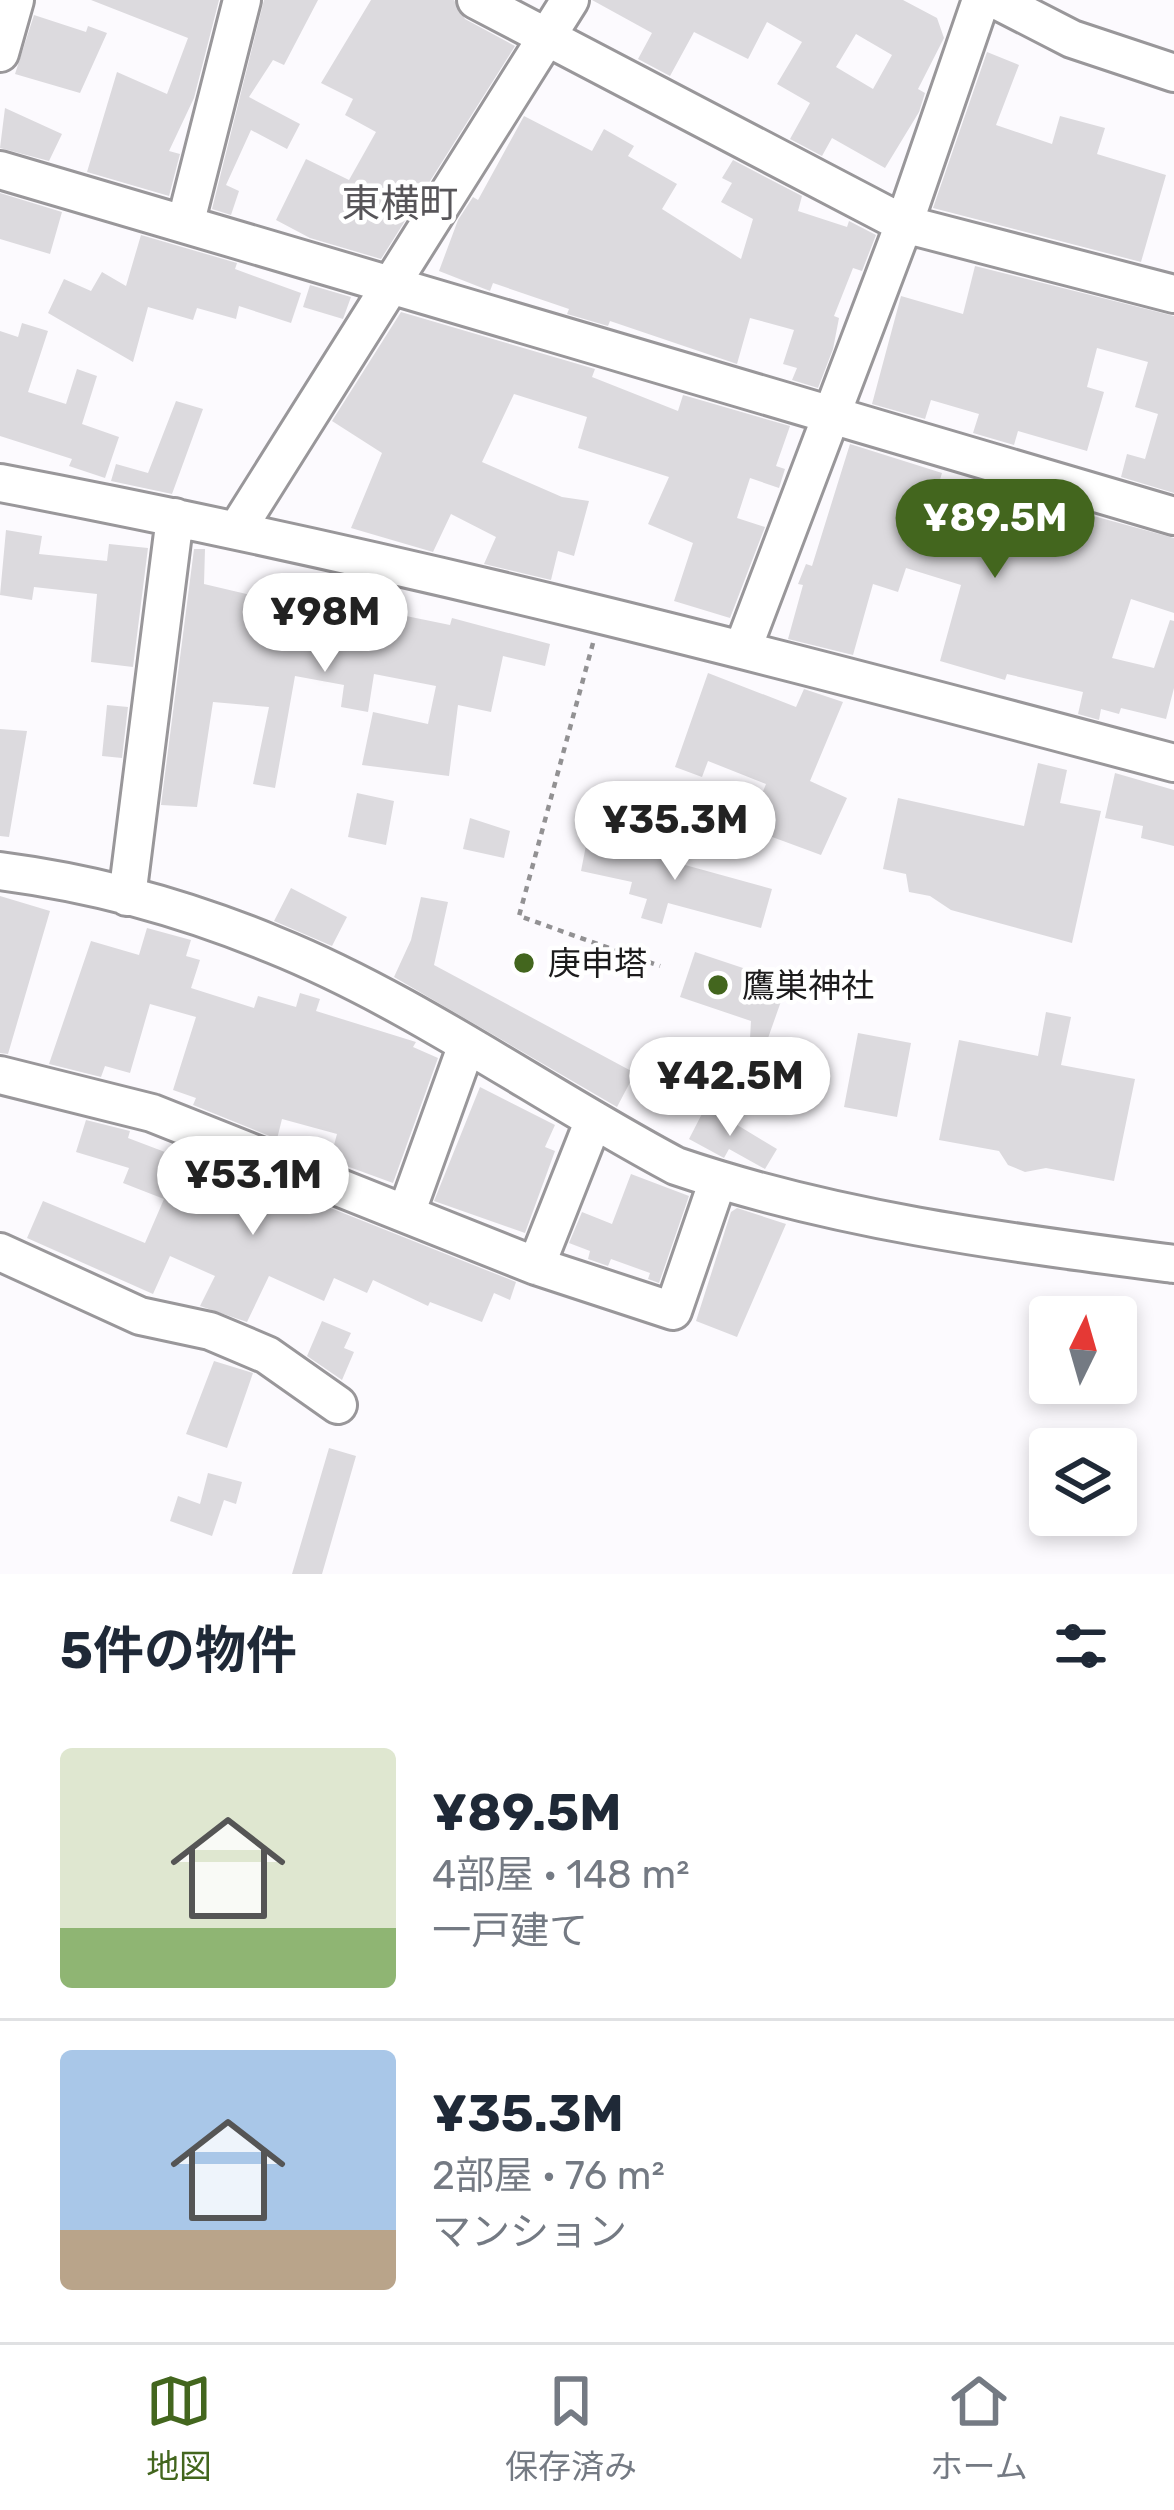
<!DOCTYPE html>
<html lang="ja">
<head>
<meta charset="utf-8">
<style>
	:root { --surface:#fff; --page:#f2f2f3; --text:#1f2937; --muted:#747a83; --line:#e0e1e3; --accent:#43661e }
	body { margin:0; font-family:Rubik,"Noto Sans JP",sans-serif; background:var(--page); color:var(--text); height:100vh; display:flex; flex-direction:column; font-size:45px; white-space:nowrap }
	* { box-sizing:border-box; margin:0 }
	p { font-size:39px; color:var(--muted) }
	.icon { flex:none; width:66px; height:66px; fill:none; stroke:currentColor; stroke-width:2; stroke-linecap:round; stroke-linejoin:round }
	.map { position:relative; height:1574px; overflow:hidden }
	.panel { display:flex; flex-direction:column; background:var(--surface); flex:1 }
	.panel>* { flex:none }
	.needle { width:78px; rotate:5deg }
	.buttons { position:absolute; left:1029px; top:1296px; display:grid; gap:24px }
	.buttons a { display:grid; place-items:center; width:108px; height:108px; border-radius:12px; background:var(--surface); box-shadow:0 6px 18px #0003; font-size:60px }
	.price { position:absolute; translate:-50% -102px; padding:0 27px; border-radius:42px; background:#fff; color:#222; font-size:39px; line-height:78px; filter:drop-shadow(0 3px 6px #0008) }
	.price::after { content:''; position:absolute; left:50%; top:72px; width:36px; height:27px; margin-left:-18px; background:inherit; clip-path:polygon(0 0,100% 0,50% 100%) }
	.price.active { background:var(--accent); color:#fff }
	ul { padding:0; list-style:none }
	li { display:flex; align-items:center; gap:36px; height:300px; padding:0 60px }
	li+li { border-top:3px solid var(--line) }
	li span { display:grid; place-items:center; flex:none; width:336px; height:240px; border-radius:12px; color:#555 }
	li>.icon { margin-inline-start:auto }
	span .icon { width:144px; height:144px; fill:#fffc; stroke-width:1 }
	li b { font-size:51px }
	h2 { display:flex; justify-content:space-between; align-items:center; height:144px; padding:0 60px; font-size:51px }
	.tab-bar { display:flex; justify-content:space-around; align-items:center; height:168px; border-top:3px solid var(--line); background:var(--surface); font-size:33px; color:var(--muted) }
	.tab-bar a { display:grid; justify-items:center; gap:6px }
	.tab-bar .active { color:var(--accent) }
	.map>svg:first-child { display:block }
	.building { fill:#dcdade; fill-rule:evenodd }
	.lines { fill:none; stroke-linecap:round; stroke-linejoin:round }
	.minor-casing { stroke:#99979a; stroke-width:42 }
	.path { stroke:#929193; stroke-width:4.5; stroke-dasharray:6 6; stroke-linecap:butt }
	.minor { stroke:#fff; stroke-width:36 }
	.poi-dot { fill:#43661e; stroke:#fff; stroke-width:4.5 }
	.labels { text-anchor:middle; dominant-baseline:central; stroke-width:9; stroke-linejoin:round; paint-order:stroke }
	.poi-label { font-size:33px; fill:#1c1b1c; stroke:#fff; text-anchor:start }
	.quarter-label { font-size:39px; fill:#575559; stroke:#fff }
</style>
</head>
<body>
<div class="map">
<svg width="1174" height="1574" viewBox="0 0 1174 1574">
	<rect width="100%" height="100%" fill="#fcfafe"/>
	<path class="building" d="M91 0H219L194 98 169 151 180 154 169 196 87 172 117 72 167 94 188 38Z
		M264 0H318L284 65 273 60 249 97 300 124 287 149 251 130 226 185 239 191 231 215 212 209Z
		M371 0H454L465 19 515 46 381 259 310 238 276 220 306 159 349 180 376 132 345 115 353 99 321 83Z
		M592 0H903L937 18 944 38 918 89 925 93 919 112 885 168 832 138 822 156 790 139 810 103 777 84 802 42 767 22 748 59 694 32 670 76 638 59 652 33ZM856 34 892 55 873 89 836 67Z
		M34 15 86 32 88 26 107 33 80 93 15 74Z
		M987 52 1019 65 996 125 1052 144 1060 116 1105 128 1097 154 1166 175 1141 262 933 208Z
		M5 108 62 134 49 161 0 148Z
		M524 116 592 151 604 129 634 146 628 156 677 184 662 209 741 259 753 219 721 202 732 183 722 178 733 160 802 196 798 211 847 227 849 221 876 235 862 271 853 268 834 316 839 318 833 349 818 388 792 380 797 368 783 364 794 330 750 318 737 364 610 321 608 326 567 314 569 309 493 283 490 291 439 271 458 220 473 197 478 200Z
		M0 193 62 212 50 254 0 239Z
		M141 235 237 263 235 269 301 293 291 323 239 306 236 319 197 308 193 320 148 307 133 362 48 313 64 279 91 291 102 272 126 286Z
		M975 266 1174 316V493L1121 477 1127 454 1145 459 1158 414 1135 407 1148 362 1097 348 1087 387 1104 392 1087 451 1018 431 1014 445 973 433 979 414 931 400 925 419 872 404 901 296 963 314Z
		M310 285 351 297 343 319 303 307Z
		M401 312 595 369 592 377 678 411 683 395 790 426 776 466 785 469 779 488 750 478 737 518 765 527 730 618 674 601 693 543 648 524 669 477 578 448 587 417 514 394 482 462 562 497 589 501 574 556 558 551 551 580 484 564 496 537 451 514 433 552 351 528 382 453 332 421Z
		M22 323 48 331 28 392 66 404 77 369 97 376 82 424 119 437 105 478 69 466 72 459 0 436V331L18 337Z
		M176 401 203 409 172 494 111 481 116 464 148 473Z
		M850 444 942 473 938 486 987 500 991 488 1174 538V613L1131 599 1112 658 1154 668 1170 620 1174 621V688L1166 719 1121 708 1119 714 1101 709 1099 720 1078 714 1083 692 1007 674 1005 680 940 661 961 585 906 568 898 592 873 584 853 655 788 639 803 585 798 584 806 564 812 566Z
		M6 530 42 536 39 554 107 561 109 544 148 548 133 667 91 662 97 594 34 587 32 600 0 595Z
		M194 549H205L204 584 335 615 339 582 369 585 367 608 450 625 452 618 550 644 545 666 503 656 491 712 458 705 449 776 362 765 373 712 428 724 436 686 374 674 368 712 341 707 344 685 295 676 275 788 253 784 269 707 213 702 197 807 161 805Z
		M708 673 796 707 804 689 843 702 810 781 847 798 821 855 748 828 766 784 708 761 702 777 675 767Z
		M107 705 128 707 122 758 102 756Z
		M0 729 27 731 9 837 0 836Z
		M1038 763 1067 770 1060 803 1101 811 1072 943 951 910 930 896 909 892 906 874 883 869 898 798 1024 826Z
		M1115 773 1174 790V846L1141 838 1143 826 1105 818Z
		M357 793 394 801 386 845 348 837Z
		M470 818 510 831 504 858 463 849Z
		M589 830 623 837 621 846 627 849 772 889 761 928 668 903 662 924 641 918 647 899 629 894 632 882 581 871Z
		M291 888 347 917 332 946 274 921Z
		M0 896 50 911 8 1054 0 1053Z
		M421 897 448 902 434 965 635 1073 617 1107 394 977 411 940Z
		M147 928 191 940 186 956 200 960 191 988 254 1008 258 996 296 1007 300 993 320 999 316 1011 416 1042 413 1047 438 1058 393 1183 330 1160 337 1134 282 1119 277 1139 193 1105 196 1098 173 1090 196 1017 150 1004 130 1073 105 1066 101 1077 49 1064 91 941 139 955Z
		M695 952 749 970 746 976 785 990 767 1041 750 1039 751 1021 680 997Z
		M1046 1012 1071 1017 1061 1065 1135 1079 1114 1181 1046 1168 1025 1172 1008 1165 999 1151 939 1140 959 1040 1038 1056Z
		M858 1033 911 1043 897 1117 844 1107Z
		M480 1087 555 1125 545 1147 555 1151 525 1233 434 1201Z
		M706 1106 777 1149 765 1169 729 1149 724 1158 689 1139Z
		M86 1120 130 1131 128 1138 215 1171 218 1163 516 1282 510 1300 494 1293 482 1322 430 1302 428 1306 373 1280 367 1293 334 1278 324 1301 269 1276 247 1322 200 1306 215 1276 170 1256 153 1294 27 1238 43 1201 145 1243 164 1199 123 1183 129 1168 76 1152Z
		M631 1174 689 1196 659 1283 648 1279 650 1273 611 1259 608 1266 588 1259 590 1251 569 1243 582 1212 612 1224Z
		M737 1208 786 1224 737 1337 696 1321 731 1212Z
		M322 1321 351 1333 344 1348 354 1352 342 1380 307 1356Z
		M214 1361 253 1373 227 1448 186 1434Z
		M329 1448 356 1456 322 1574H292Z
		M208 1473 242 1482 236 1504 224 1500 212 1536 170 1521 178 1496 200 1504Z"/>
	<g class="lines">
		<defs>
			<path id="minor" d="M476 0 904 224 1174 294
				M996 0 1072 39 1174 73
				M0 53 15 0
				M0 170 1174 516
				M186 221 242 0
				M0 483C396 558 785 659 1174 763
				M238 528 570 0
				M743 648 904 224 981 0
				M0 871C92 883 188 909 274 945 415 1002 542 1095 676 1166 838 1221 1005 1242 1174 1264
				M127 897 175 517
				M0 1075 152 1113 536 1266 593 1122
				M407 1211 466 1047
				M0 1252 140 1316 210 1331 267 1355 338 1405
				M536 1266 673 1311 718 1180"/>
		</defs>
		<use href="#minor" class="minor-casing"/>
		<path class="path" d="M593 643 519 916 660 966"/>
		<use href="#minor" class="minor"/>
	</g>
	<g class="poi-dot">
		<circle cx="524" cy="963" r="12"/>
		<circle cx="718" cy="985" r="12"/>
	</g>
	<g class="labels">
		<g class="poi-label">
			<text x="548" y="963">庚申塔</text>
			<text x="742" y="985">鷹巣神社</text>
		</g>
		<g class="quarter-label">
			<text x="400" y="204">東横町</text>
		</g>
	</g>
</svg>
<div class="buttons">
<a><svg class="needle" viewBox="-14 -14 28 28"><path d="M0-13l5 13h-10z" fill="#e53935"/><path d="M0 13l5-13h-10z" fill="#747a83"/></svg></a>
<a><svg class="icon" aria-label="layers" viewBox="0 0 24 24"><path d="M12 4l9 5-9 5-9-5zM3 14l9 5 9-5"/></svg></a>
</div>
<b class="price active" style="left:995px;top:581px">¥89.5M</b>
<b class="price" style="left:325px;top:675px">¥98M</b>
<b class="price" style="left:675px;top:883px">¥35.3M</b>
<b class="price" style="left:730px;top:1139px">¥42.5M</b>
<b class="price" style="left:253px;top:1238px">¥53.1M</b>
</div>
<section class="panel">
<h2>5件の物件<svg class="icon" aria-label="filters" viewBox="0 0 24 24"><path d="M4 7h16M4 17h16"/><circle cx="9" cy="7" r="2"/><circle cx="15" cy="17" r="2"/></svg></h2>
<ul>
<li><span style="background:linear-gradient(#dfe7d0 75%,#8fb573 0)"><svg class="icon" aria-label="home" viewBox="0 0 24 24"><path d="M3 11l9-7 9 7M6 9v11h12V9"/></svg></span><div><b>¥89.5M</b><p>4部屋 · 148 m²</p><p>一戸建て</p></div></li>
<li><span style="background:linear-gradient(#a9c7e8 75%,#b9a48a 0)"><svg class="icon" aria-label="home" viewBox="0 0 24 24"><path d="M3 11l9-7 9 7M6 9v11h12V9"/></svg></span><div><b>¥35.3M</b><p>2部屋 · 76 m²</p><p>マンション</p></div></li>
</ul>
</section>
<nav class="tab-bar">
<a class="active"><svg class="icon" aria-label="map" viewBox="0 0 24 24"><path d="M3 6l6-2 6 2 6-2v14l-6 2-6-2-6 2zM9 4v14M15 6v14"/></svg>地図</a>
<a><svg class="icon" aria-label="saved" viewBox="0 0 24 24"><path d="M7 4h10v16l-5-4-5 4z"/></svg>保存済み</a>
<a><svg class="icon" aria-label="home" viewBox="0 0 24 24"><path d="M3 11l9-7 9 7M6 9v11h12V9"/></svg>ホーム</a>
</nav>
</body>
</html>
